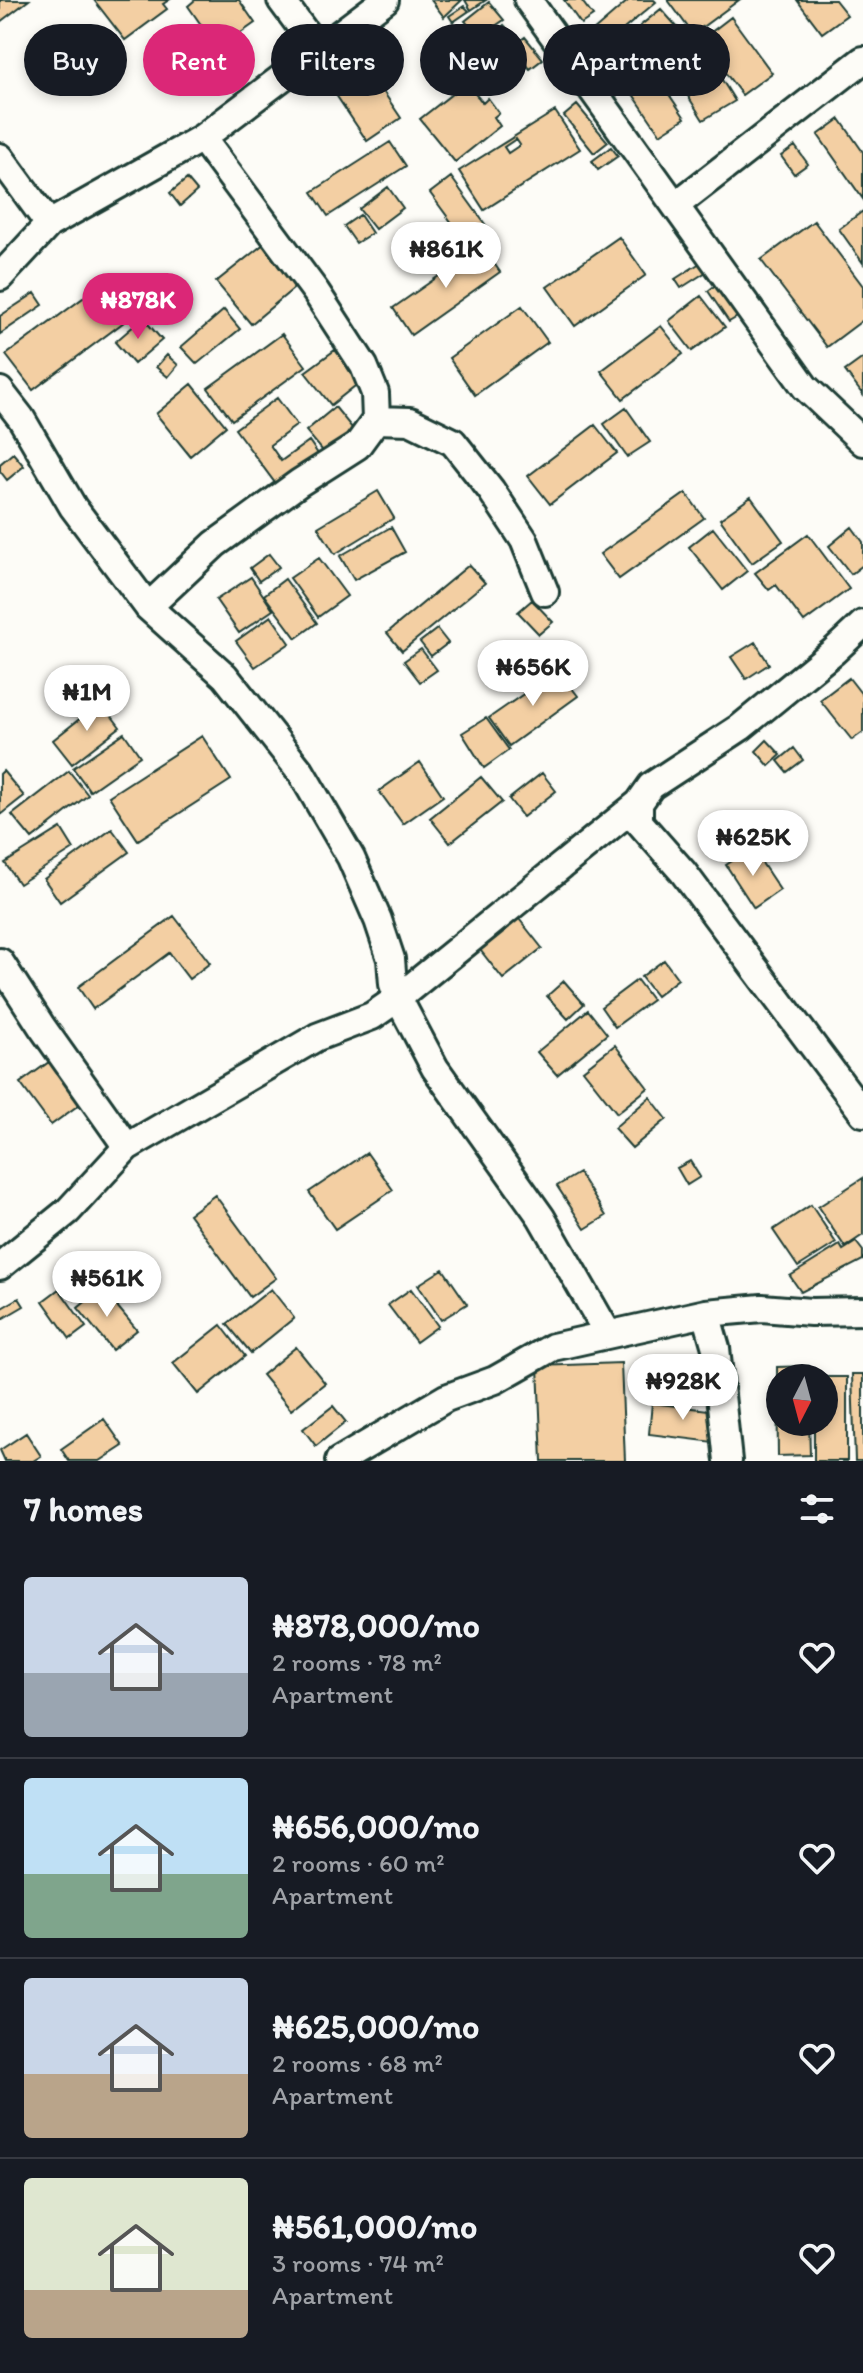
<!DOCTYPE html>
<html lang="en">
<head>
<meta charset="utf-8">
<style>
	:root { --surface:#171b24; --page:#242831; --text:#f1f3f6; --muted:#9ea1a6; --line:#363941; --accent:#db2777 }
	body { margin:0; font-family:Itim,sans-serif; background:var(--page); color:var(--text); height:100vh; display:flex; flex-direction:column; font-size:30px; white-space:nowrap }
	* { box-sizing:border-box; margin:0 }
	p { font-size:26px; color:var(--muted) }
	.icon { flex:none; width:44px; height:44px; fill:none; stroke:currentColor; stroke-width:2; stroke-linecap:round; stroke-linejoin:round }
	.map { position:relative; height:1461px; overflow:hidden }
	.drawer { display:flex; flex-direction:column; background:var(--surface); flex:1 }
	.drawer>* { flex:none }
	.hud { position:absolute; left:24px; top:24px; width:816px; height:72px; display:flex; gap:16px }
	.needle { width:52px; rotate:186deg }
	.tools { position:absolute; left:766px; top:1364px; display:grid; gap:16px }
	.tools a { display:grid; place-items:center; width:72px; height:72px; border-radius:50%; background:var(--surface); box-shadow:0 4px 12px #0003; font-size:40px }
	.price { position:absolute; translate:-50% -68px; padding:0 18px; border-radius:28px; background:#fff; color:#222; font-size:26px; line-height:52px; filter:drop-shadow(0 2px 4px #0008) }
	.price::after { content:''; position:absolute; left:50%; top:48px; width:24px; height:18px; margin-left:-12px; background:inherit; clip-path:polygon(0 0,100% 0,50% 100%) }
	.price.active { background:var(--accent); color:#fff }
	ul { padding:0; list-style:none }
	li { display:flex; align-items:center; gap:24px; height:200px; padding:0 24px }
	li+li { border-top:2px solid var(--line) }
	li span { display:grid; place-items:center; flex:none; width:224px; height:160px; border-radius:8px; color:#555 }
	li>.icon { margin-inline-start:auto }
	span .icon { width:96px; height:96px; fill:#fffc; stroke-width:1 }
	li b { font-size:34px }
	h2 { display:flex; justify-content:space-between; align-items:center; height:96px; padding:0 24px; font-size:34px }
	.tag { padding:0 28px; border-radius:36px; background:var(--surface); box-shadow:0 4px 12px #0003; font-size:28px; line-height:72px }
	.tag.active { background:var(--accent); color:#fff }
	.map>svg:first-child { display:block }
	.building { fill:#f3cfa3; stroke:#1f3d34; stroke-width:2; fill-rule:evenodd }
	.lines { fill:none; stroke-linecap:round; stroke-linejoin:round }
	.minor-casing { stroke:#1f3d34; stroke-width:32 }
	.minor { stroke:#fdfcf7; stroke-width:26 }
</style>
</head>
<body>
<div class="map">
<svg width="863" height="1461" viewBox="0 0 863 1461">
	<rect width="100%" height="100%" fill="#fdfcf7"/>
	<filter id="ink" filterUnits="userSpaceOnUse"><feTurbulence type="fractalNoise" baseFrequency=".0125" numOctaves="2"/><feDisplacementMap in="SourceGraphic" scale="16" xChannelSelector="R" yChannelSelector="G"/><feConvolveMatrix kernelMatrix="1 2 1 2 8 2 1 2 1" color-interpolation-filters="sRGB"/></filter>
	<g filter="url(#ink)">
		<path class="building" d="M0 0H29L0 22Z
			M94 0H169L163 4 167 9 125 40Z
			M195 0H239L255 23 218 49 188 6Z
			M431 0H462L444 17Z
			M465 0H486L471 10Z
			M564 0H581L593 16 581 24Z
			M629 0H654L656 2 605 45 593 31Z
			M668 0H739L693 34Z
			M797 0H835L847 15 822 33Z
			M489 2 504 20 479 37 465 21Z
			M464 6 469 11 453 22 449 16Z
			M661 9 686 37 665 55 640 26Z
			M731 17 772 73 742 95 701 40Z
			M504 25 513 35 496 50 487 40Z
			M628 34 685 118 660 134 603 50Z
			M525 37 543 59 530 69 512 47Z
			M698 41 735 101 703 120 666 61Z
			M364 63 401 118 367 141 330 86Z
			M466 83 483 103 488 98 499 113 494 117 500 126 455 162 420 119Z
			M577 105 608 142 594 153 564 116Z
			M555 111 580 149 484 210 459 171ZM516 139 520 145 508 153 504 147Z
			M840 119 863 152V199L818 135Z
			M390 142 406 166 328 216 312 192Z
			M795 146 808 164 794 174 781 156Z
			M611 147 618 156 598 170 592 161Z
			M451 177 490 231 469 246 430 193Z
			M187 179 197 191 180 206 170 193Z
			M388 187 403 208 375 229 359 209Z
			M863 211V263L839 229Z
			M360 215 372 233 356 243 344 226Z
			M814 221 863 286V320L827 347 761 260Z
			M619 237 646 275 575 326 547 287Z
			M265 243 299 284 251 324 216 282Z
			M482 246 500 272 411 335 393 308Z
			M700 263 706 272 681 288 675 279Z
			M102 284 128 319 33 390 6 355Z
			M717 284 739 316 729 322 708 291Z
			M35 293 43 305 0 334V316Z
			M701 296 725 327 692 351 669 321Z
			M522 306 548 342 475 395 449 358Z
			M224 310 240 329 197 364 181 347Z
			M143 318 162 340 134 364 115 342Z
			M661 326 683 354 623 399 601 371Z
			M282 334 306 366 232 420 208 388Z
			M335 350 360 382 331 405 305 372Z
			M167 355 178 365 168 377 156 367Z
			M863 358V395L845 371Z
			M192 384 226 426 190 456 156 414Z
			M277 398 297 425 270 445 281 461 309 441 323 461 281 491 235 429Z
			M335 407 357 434 328 457 306 431Z
			M626 408 650 442 627 457 604 424Z
			M595 425 617 453 550 504 528 476Z
			M13 453 24 466 7 480 0 471V464Z
			M378 491 394 518 335 554 318 527Z
			M686 493 704 518 619 579 600 554Z
			M751 497 783 541 752 563 720 519Z
			M391 527 405 552 354 580 340 556Z
			M852 527 863 542V565L851 574 829 546Z
			M713 528 747 571 723 590 689 547Z
			M808 534 849 589 804 622 776 585 769 590 755 573Z
			M269 554 279 567 259 581 250 568Z
			M319 558 347 596 318 617 290 578Z
			M469 565 485 583 402 651 387 633Z
			M251 577 273 610 239 633 216 600Z
			M285 579 317 623 296 638 264 595Z
			M532 600 553 622 539 634 518 612Z
			M271 616 290 643 255 667 236 641Z
			M437 629 448 643 431 656 420 642Z
			M755 642 769 664 746 679 731 657Z
			M421 649 437 670 420 682 404 661Z
			M558 670 578 696 509 746 489 718Z
			M849 678 863 696V732L852 740 820 700Z
			M101 702 120 727 72 764 53 740Z
			M486 718 509 750 484 768 462 733Z
			M124 733 140 756 90 791 73 768Z
			M202 736 231 780 138 840 109 796Z
			M767 740 781 755 769 766 756 751Z
			M794 748 803 760 787 772 778 761Z
			M420 762 443 796 403 824 379 791Z
			M3 771 24 796 0 815V774Z
			M69 771 88 795 32 839 12 815Z
			M542 773 556 791 523 817 509 799Z
			M481 777 502 802 450 843 430 818Z
			M61 828 74 849 19 884 5 863Z
			M112 829 129 852 60 902 44 879Z
			M752 848 780 890 754 908 726 865Z
			M516 915 542 948 503 979 477 946Z
			M174 916 210 963 189 979 169 953 93 1009 78 987Z
			M664 960 678 979 656 996 641 977Z
			M637 980 652 1000 615 1027 601 1007Z
			M564 981 584 1004 568 1019 547 996Z
			M588 1010 607 1034 557 1075 537 1052Z
			M615 1045 648 1088 617 1113 583 1070Z
			M49 1062 80 1104 51 1125 20 1083Z
			M650 1097 667 1119 632 1148 614 1128Z
			M367 1153 393 1190 335 1229 309 1192Z
			M690 1161 700 1177 687 1185 677 1168Z
			M579 1173 606 1216 585 1229 557 1186Z
			M863 1178V1235L845 1247 818 1207Z
			M215 1195 276 1278 250 1297 189 1214Z
			M811 1205 836 1243 798 1267 773 1230Z
			M856 1242 863 1251V1260L801 1292 790 1276 840 1245 843 1250Z
			M443 1269 467 1304 441 1320 418 1285Z
			M102 1288 137 1330 112 1350 78 1308Z
			M59 1289 86 1327 70 1339 43 1301Z
			M271 1289 294 1318 251 1353 227 1324Z
			M411 1289 438 1326 416 1342 388 1305Z
			M19 1298 24 1306 0 1320V1309Z
			M221 1325 245 1356 198 1394 173 1363Z
			M296 1347 325 1383 291 1410 262 1375Z
			M621 1363 625 1461H542L538 1366Z
			M809 1366V1378H780V1422H809L810 1455 778 1456 777 1367Z
			M852 1374H863V1461H855Z
			M661 1377 716 1379 715 1402 661 1401Z
			M814 1377H847V1461H814V1422H824V1378Z
			M652 1403 717 1411 713 1442 649 1434Z
			M333 1406 346 1422 316 1446 303 1429Z
			M104 1419 123 1446 100 1461H69L61 1449Z
			M26 1433 41 1456 33 1461H5L0 1450Z"/>
		<g class="lines">
			<defs>
				<path id="minor" d="M281 0 318 50
					M528 0 805 387 863 442
					M0 157 49 224
					M676 205 863 60
					M0 277 49 224 202 138 385 0
					M0 391 21 418 73 507 148 607 215 544 299 483 357 446 376 420 375 393 364 366 316 292 202 138
					M376 420 410 421 453 442 491 490 524 540 545 592
					M148 607 225 676 301 772 351 858 378 920 391 959 393 984 398 998 435 1068 541 1217 608 1334
					M863 624 834 651 741 727 651 786 639 803V822L683 872 863 1113
					M0 962 42 1027 127 1147
					M0 1266 68 1211 127 1147 317 1037 372 1016 398 998 639 803
					M706 1313 716 1348 728 1461
					M339 1461 446 1398 495 1380 553 1347 706 1313 762 1308 811 1312 863 1311"/>
			</defs>
			<use href="#minor" class="minor-casing"/>
			<use href="#minor" class="minor"/>
		</g>
	</g>
</svg>
<div class="tools">
<a><svg class="needle" viewBox="-14 -14 28 28"><path d="M0-13l5 13h-10z" fill="#e53935"/><path d="M0 13l5-13h-10z" fill="#9ea1a6"/></svg></a>
</div>
<b class="price" style="left:446px;top:290px">₦861K</b>
<b class="price active" style="left:138px;top:341px">₦878K</b>
<b class="price" style="left:533px;top:708px">₦656K</b>
<b class="price" style="left:87px;top:733px">₦1M</b>
<b class="price" style="left:753px;top:878px">₦625K</b>
<b class="price" style="left:107px;top:1319px">₦561K</b>
<b class="price" style="left:683px;top:1422px">₦928K</b>
<div class="hud">
<a class="tag">Buy</a>
<a class="tag active">Rent</a>
<a class="tag">Filters</a>
<a class="tag">New</a>
<a class="tag">Apartment</a>
</div>
</div>
<section class="drawer">
<h2>7 homes<svg class="icon" aria-label="filters" viewBox="0 0 24 24"><path d="M4 7h16M4 17h16"/><circle cx="9" cy="7" r="2"/><circle cx="15" cy="17" r="2"/></svg></h2>
<ul>
<li><span style="background:linear-gradient(#c9d6e8 60%,#9aa5b1 0)"><svg class="icon" aria-label="home" viewBox="0 0 24 24"><path d="M3 11l9-7 9 7M6 9v11h12V9"/></svg></span><div><b>₦878,000/mo</b><p>2 rooms · 78 m²</p><p>Apartment</p></div><svg class="icon" aria-label="heart" viewBox="0 0 24 24"><path d="M12 20l-8-8c-3-5 5-10 8-4 3-6 11-1 8 4z"/></svg></li>
<li><span style="background:linear-gradient(#bfe0f5 60%,#7fa58c 0)"><svg class="icon" aria-label="home" viewBox="0 0 24 24"><path d="M3 11l9-7 9 7M6 9v11h12V9"/></svg></span><div><b>₦656,000/mo</b><p>2 rooms · 60 m²</p><p>Apartment</p></div><svg class="icon" aria-label="heart" viewBox="0 0 24 24"><path d="M12 20l-8-8c-3-5 5-10 8-4 3-6 11-1 8 4z"/></svg></li>
<li><span style="background:linear-gradient(#c9d6e8 60%,#b9a48a 0)"><svg class="icon" aria-label="home" viewBox="0 0 24 24"><path d="M3 11l9-7 9 7M6 9v11h12V9"/></svg></span><div><b>₦625,000/mo</b><p>2 rooms · 68 m²</p><p>Apartment</p></div><svg class="icon" aria-label="heart" viewBox="0 0 24 24"><path d="M12 20l-8-8c-3-5 5-10 8-4 3-6 11-1 8 4z"/></svg></li>
<li><span style="background:linear-gradient(#dfe7d0 70%,#b9a48a 0)"><svg class="icon" aria-label="home" viewBox="0 0 24 24"><path d="M3 11l9-7 9 7M6 9v11h12V9"/></svg></span><div><b>₦561,000/mo</b><p>3 rooms · 74 m²</p><p>Apartment</p></div><svg class="icon" aria-label="heart" viewBox="0 0 24 24"><path d="M12 20l-8-8c-3-5 5-10 8-4 3-6 11-1 8 4z"/></svg></li>
</ul>
</section>
</body>
</html>
